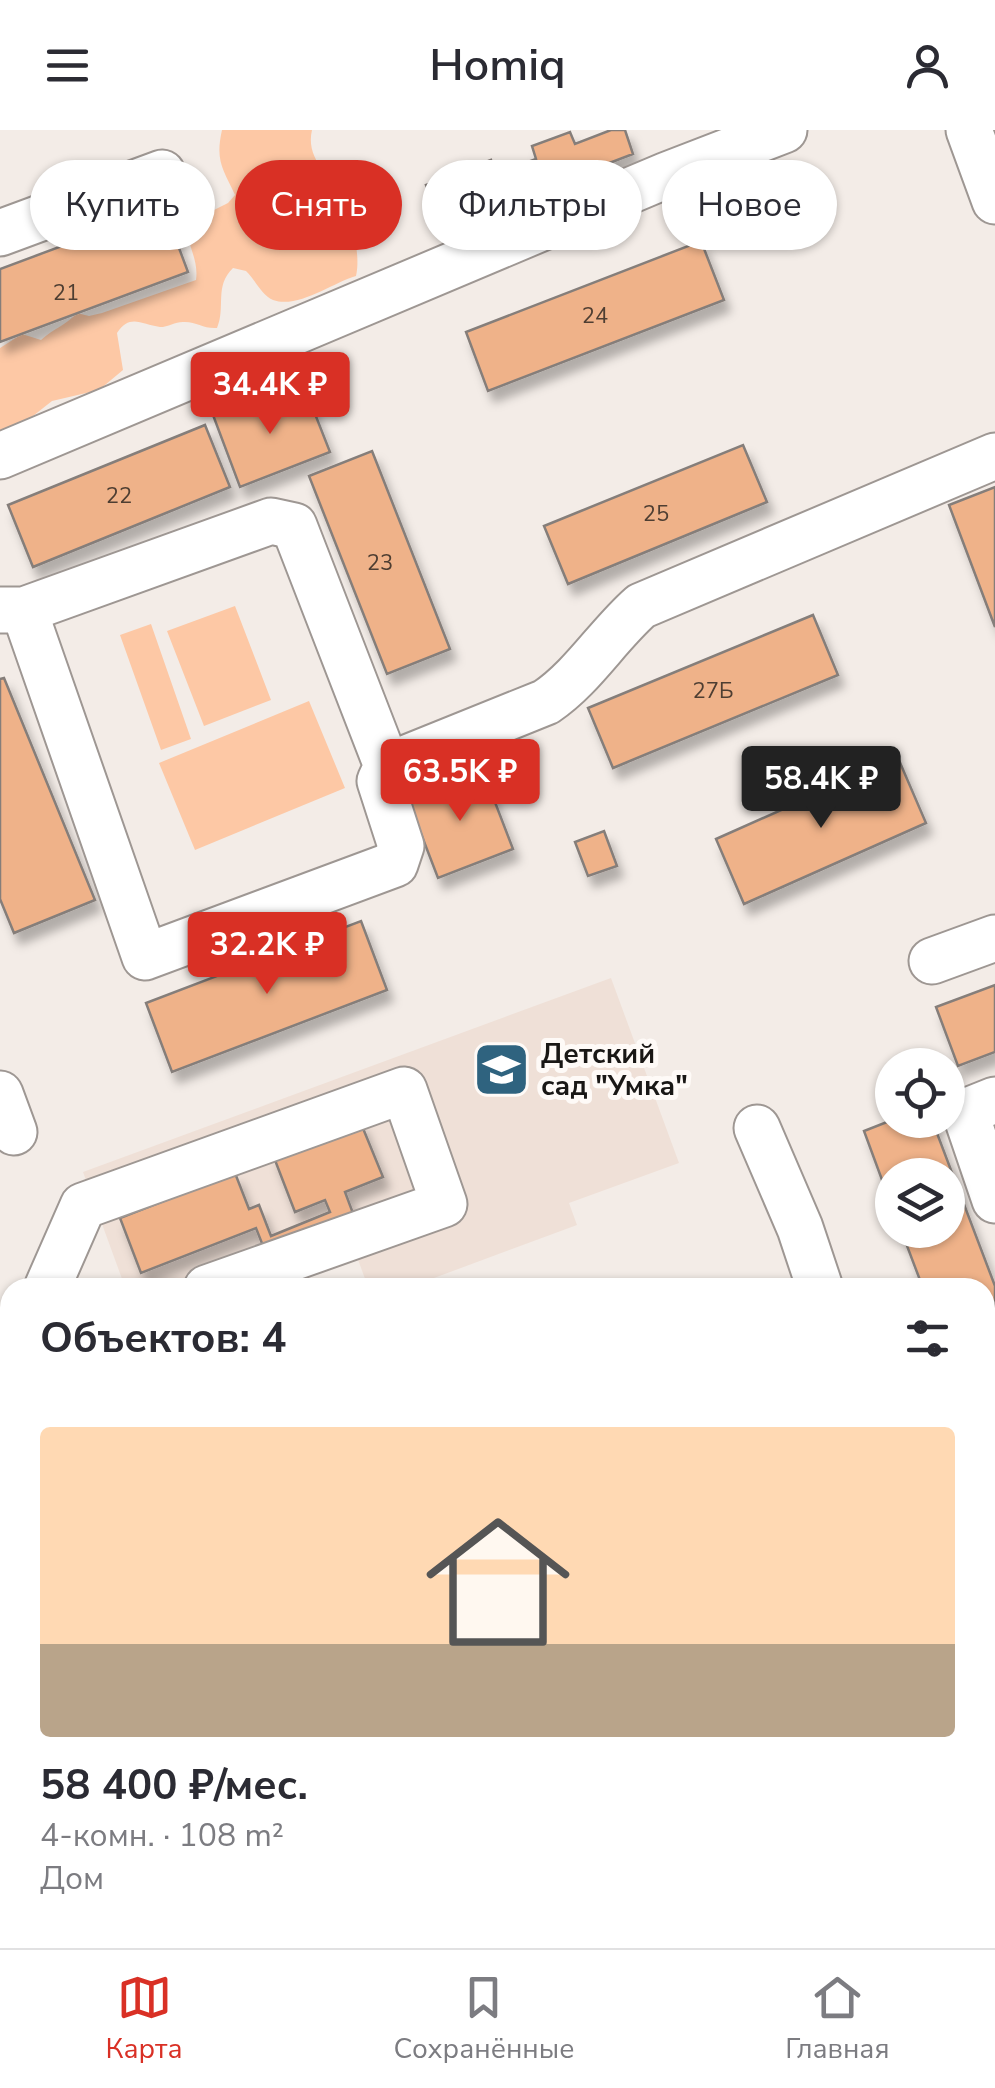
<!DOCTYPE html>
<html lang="ru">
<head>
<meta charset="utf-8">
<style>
	:root { --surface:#fff; --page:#f7f7f7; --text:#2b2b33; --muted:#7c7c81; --line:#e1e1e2; --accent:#d93025 }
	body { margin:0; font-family:"Nunito Sans",sans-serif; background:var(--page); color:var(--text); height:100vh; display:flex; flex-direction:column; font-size:38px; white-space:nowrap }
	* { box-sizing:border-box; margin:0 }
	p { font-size:32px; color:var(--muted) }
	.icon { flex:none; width:55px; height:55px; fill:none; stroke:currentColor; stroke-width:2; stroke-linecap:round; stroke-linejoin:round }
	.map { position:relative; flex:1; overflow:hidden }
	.drawer { position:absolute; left:0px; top:1148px; width:995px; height:672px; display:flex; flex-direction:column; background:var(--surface); border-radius:30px 30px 0 0; box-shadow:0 2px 8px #0004 }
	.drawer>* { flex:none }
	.hud { position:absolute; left:30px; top:30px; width:935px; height:90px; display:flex; gap:20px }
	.tools { position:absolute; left:875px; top:918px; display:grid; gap:20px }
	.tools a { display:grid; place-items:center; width:90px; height:90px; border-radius:50%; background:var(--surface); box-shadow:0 2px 8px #0004; font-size:50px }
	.price { position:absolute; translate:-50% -85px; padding:0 22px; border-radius:10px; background:var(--accent); color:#fff; font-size:32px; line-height:65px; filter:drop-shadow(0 2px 5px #0008) }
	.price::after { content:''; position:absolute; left:50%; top:60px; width:30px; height:22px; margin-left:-15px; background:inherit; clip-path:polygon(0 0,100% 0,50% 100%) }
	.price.on { background:#222; color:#fff }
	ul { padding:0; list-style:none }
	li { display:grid; align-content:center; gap:20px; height:530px; padding:0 40px }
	li span { display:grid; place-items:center; height:310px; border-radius:10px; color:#555 }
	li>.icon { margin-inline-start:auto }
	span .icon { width:180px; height:180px; fill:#fffc; stroke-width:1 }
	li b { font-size:42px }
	h2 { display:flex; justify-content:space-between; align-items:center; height:120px; padding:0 40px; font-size:42px }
	.pill { padding:0 35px; border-radius:45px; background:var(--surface); box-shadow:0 2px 8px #0004; font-size:35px; line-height:90px }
	.pill.on { background:var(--accent); color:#fff }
	header { display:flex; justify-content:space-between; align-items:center; height:130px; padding:0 40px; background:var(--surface); font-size:45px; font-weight:600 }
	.menu { display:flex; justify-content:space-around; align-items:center; height:140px; border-top:2px solid var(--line); background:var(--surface); font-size:28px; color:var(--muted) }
	.menu a { display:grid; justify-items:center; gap:5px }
	.menu .on { color:var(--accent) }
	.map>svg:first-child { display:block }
	.built { fill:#efe0d7 }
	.green { fill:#fdc8a5 }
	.building { fill:#efb289; stroke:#857e7a; stroke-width:2.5; filter:url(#shadow) }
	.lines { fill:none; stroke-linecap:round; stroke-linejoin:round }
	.minor-casing { stroke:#9e9793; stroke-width:49 }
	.major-casing { stroke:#9e9793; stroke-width:59 }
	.minor { stroke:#fff; stroke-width:45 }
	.major { stroke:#fff; stroke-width:55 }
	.labels { text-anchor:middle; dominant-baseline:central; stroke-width:10; stroke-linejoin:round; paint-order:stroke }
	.number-label { font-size:22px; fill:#4e3e32 }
	.poi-label { font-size:28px; font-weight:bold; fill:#191715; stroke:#fefaf7; text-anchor:start }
</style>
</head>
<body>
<header><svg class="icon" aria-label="menu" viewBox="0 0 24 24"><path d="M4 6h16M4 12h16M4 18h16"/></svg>Homiq<svg class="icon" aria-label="person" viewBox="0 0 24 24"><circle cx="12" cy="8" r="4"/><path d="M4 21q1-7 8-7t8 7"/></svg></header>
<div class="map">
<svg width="995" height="1818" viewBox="0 0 995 1818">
	<defs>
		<filter id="shadow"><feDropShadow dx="6" dy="11" stdDeviation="5" flood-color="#0004"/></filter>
	</defs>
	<rect width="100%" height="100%" fill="#f3ece7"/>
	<path class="built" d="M611 848 679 1033 569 1073 577 1095 407 1158 368 1157 356 1124 266 1157H125L83 1042Z"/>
	<path class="green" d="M222 0H312C305 30 331 45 342 70 352 91 361 124 356 146 332 153 298 179 273 170 261 165 255 149 246 141L233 138C214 156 226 177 217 198 204 199 197 192 185 192 176 191 169 197 160 197 142 195 130 183 117 203L123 240 99 260 52 271 33 286 0 303V218L22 204 41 210C53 199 66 195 77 183L89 186 102 183 196 150C199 130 187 115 186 94L228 73 235 65C223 39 215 31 222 0Z
		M235 476 271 570 204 596 167 501Z
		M151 494 191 609 161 620 120 505Z
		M309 571 345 658 195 720 159 633Z"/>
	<path class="building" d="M611 0H625L633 24 442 97 426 55 491 30 496 44 536 29 532 16 570 2 575 14Z
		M164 78 188 142 0 212V139Z
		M701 111 724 170 488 261 466 202Z
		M306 261 330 322 240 357 213 285 262 266 266 277Z
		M205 295 230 357 33 437 8 375Z
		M743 315 767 372 568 454 544 396Z
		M372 321 450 519 387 544 309 346Z
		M995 357V497L949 375Z
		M813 485 838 545 613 638 588 578Z
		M4 548 95 770 14 803 0 769V549Z
		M898 628 926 693 744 774 716 709Z
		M483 641 513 719 438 748 408 670Z
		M604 701 617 736 588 746 575 712Z
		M361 791 387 860 172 942 146 873Z
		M995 855V922L958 936 936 877Z
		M892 990H932L995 1156V1215L985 1219V1158H923L901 1100H948V1045H892V1077L864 1001Z
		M360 991 383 1047 345 1062 354 1086 265 1121 256 1098 141 1143 120 1088 235 1043 249 1079 259 1075 271 1106 330 1082 325 1070 295 1082 273 1025Z
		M10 1270V1356L0 1360V1273Z
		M10 1560V1649L0 1614V1563Z
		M995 1626V1680L985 1684V1630Z
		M521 1810H601L604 1818H501Z"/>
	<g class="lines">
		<defs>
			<path id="minor" d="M969 0 995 71
				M0 103 162 43
				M0 326 667 45 784 0
				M0 480H24L271 391 294 396 387 636 546 572C583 547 607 506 641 476L995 326
				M24 480 145 827 395 734 401 716 380 651 387 636
				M932 831 995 808
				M0 964 14 1002
				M995 970 965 982 995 1070
				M757 998 800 1098 820 1158
				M47 1158 83 1076 404 960 444 1074 207 1158
				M0 1232 10 1228
				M985 1310 995 1307
				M666 1810V1818"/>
			<path id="major" d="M985 1516 995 1512
				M156 1818 178 1810"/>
		</defs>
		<use href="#minor" class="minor-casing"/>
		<use href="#major" class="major-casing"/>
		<use href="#minor" class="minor"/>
		<use href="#major" class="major"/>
	</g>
	<defs>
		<symbol id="school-square" viewBox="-11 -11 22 22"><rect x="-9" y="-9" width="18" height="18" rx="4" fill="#2f637f" stroke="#fefaf7"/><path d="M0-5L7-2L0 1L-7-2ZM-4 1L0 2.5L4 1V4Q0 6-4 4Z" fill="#fff"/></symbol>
	</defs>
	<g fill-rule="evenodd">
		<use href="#school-square" x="470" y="908" width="63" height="63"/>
	</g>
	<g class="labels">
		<g class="number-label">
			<text x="66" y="163">21</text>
			<text x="595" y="186">24</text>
			<text x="119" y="366">22</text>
			<text x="656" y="384">25</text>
			<text x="380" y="433">23</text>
			<text x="713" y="561">27Б</text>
		</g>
		<g class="poi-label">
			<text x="541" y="924">Детский<tspan x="541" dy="32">сад "Умка"</tspan></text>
		</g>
	</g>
</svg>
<div class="tools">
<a><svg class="icon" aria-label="locate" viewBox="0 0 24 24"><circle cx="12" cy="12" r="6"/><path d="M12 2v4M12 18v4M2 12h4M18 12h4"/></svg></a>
<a><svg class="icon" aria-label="layers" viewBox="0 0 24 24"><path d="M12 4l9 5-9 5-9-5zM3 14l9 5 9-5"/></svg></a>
</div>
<b class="price" style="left:270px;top:307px">34.4K ₽</b>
<b class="price" style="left:460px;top:694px">63.5K ₽</b>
<b class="price on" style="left:821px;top:701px">58.4K ₽</b>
<b class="price" style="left:267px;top:867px">32.2K ₽</b>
<div class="hud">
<a class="pill">Купить</a>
<a class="pill on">Снять</a>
<a class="pill">Фильтры</a>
<a class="pill">Новое</a>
</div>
<section class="drawer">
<h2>Объектов: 4<svg class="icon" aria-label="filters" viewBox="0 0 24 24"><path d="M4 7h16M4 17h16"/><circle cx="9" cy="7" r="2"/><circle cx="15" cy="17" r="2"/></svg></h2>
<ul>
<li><span style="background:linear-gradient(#ffd9b3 70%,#b9a48a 0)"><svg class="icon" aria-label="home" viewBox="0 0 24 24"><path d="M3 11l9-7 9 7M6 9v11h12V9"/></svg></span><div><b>58 400 ₽/мес.</b><p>4-комн. · 108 m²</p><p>Дом</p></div></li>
</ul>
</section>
</div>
<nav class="menu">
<a class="on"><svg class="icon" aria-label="map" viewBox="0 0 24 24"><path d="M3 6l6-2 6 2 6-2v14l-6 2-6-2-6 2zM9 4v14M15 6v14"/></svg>Карта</a>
<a><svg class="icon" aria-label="saved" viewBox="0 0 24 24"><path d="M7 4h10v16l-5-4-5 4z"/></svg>Сохранённые</a>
<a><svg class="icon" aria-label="home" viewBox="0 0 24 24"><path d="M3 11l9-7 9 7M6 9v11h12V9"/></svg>Главная</a>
</nav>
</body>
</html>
